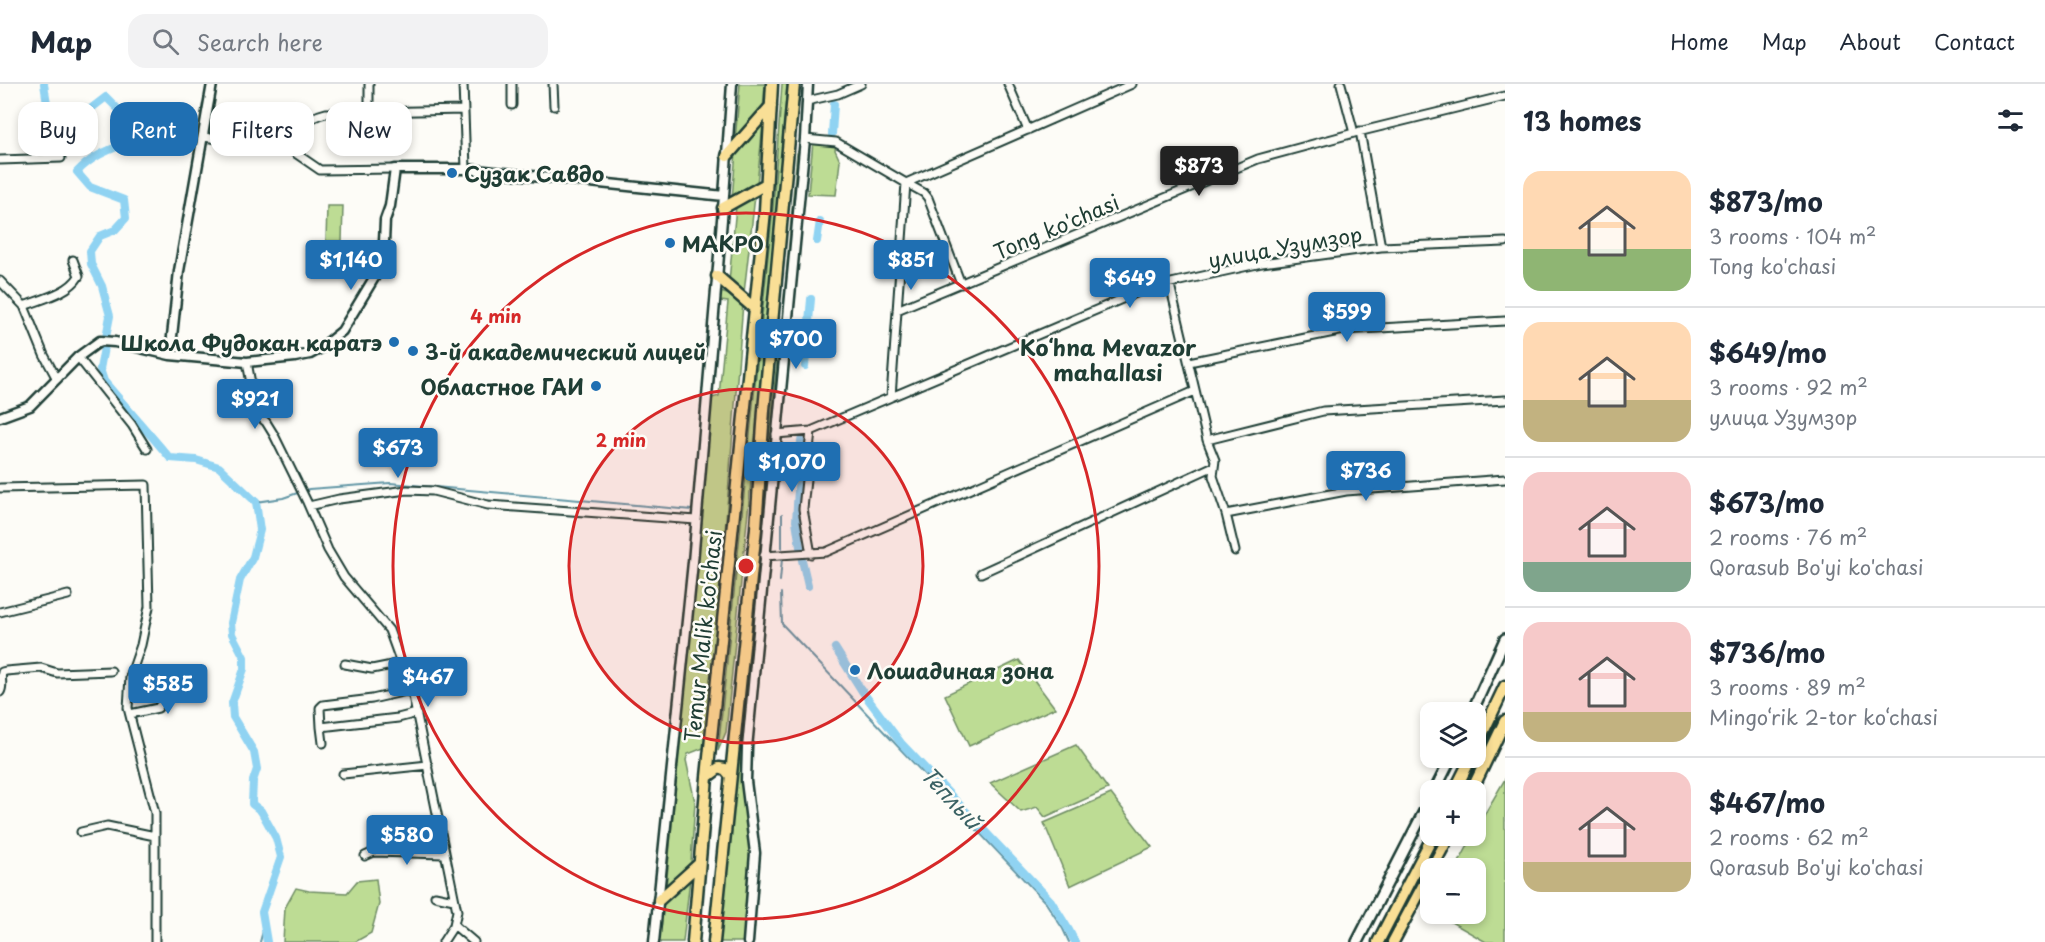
<!DOCTYPE html>
<html lang="en">
<head>
<meta charset="utf-8">
<style>
	:root { --surface:#fff; --page:#f2f2f3; --text:#1f2937; --muted:#747a83; --line:#e0e1e3; --accent:#1f6fb2 }
	body { margin:0; font-family:"Playpen Sans",sans-serif; background:var(--page); color:var(--text); height:100vh; display:flex; flex-direction:column; font-size:22px; white-space:nowrap }
	* { box-sizing:border-box; margin:0 }
	p { font-size:20px; color:var(--muted) }
	.icon { flex:none; width:33px; height:33px; fill:none; stroke:currentColor; stroke-width:2; stroke-linecap:round; stroke-linejoin:round }
	.map { position:relative; flex:1; overflow:hidden }
	.panel { display:flex; flex-direction:column; background:var(--surface); width:540px }
	.panel>* { flex:none }
	.top-card { position:absolute; left:18px; top:18px; width:570px; height:54px; display:flex; gap:12px }
	.buttons { position:absolute; left:1420px; top:618px; display:grid; gap:12px }
	.buttons a { display:grid; place-items:center; width:66px; height:66px; border-radius:12px; background:var(--surface); box-shadow:0 3px 9px #0003; font-size:30px }
	.price { position:absolute; translate:-50% -51px; padding:0 14px; border-radius:6px; background:var(--accent); color:#fff; font-size:20px; line-height:39px; filter:drop-shadow(0 2px 3px #0008) }
	.price::after { content:''; position:absolute; left:50%; top:36px; width:18px; height:14px; margin-left:-9px; background:inherit; clip-path:polygon(0 0,100% 0,50% 100%) }
	.price.current { background:#222; color:#fff }
	ul { padding:0; list-style:none }
	li { display:flex; align-items:center; gap:18px; height:150px; padding:0 18px }
	li+li { border-top:2px solid var(--line) }
	li span { display:grid; place-items:center; flex:none; width:168px; height:120px; border-radius:18px; color:#555 }
	li>.icon { margin-inline-start:auto }
	span .icon { width:72px; height:72px; fill:#fffc; stroke-width:1 }
	li b { font-size:26px }
	h2 { display:flex; justify-content:space-between; align-items:center; height:72px; padding:0 18px; font-size:26px }
	.pill { padding:0 21px; border-radius:18px; background:var(--surface); box-shadow:0 3px 9px #0003; font-size:21px; line-height:54px }
	.pill.current { background:var(--accent); color:#fff }
	header { display:flex; align-items:center; gap:36px; box-sizing:border-box; height:84px; padding:0 30px; background:var(--surface); border-bottom:2px solid var(--line) }
	header strong { font-size:28px }
	nav { display:flex; gap:33px; margin-inline-start:auto; font-size:21px }
	.search { width:420px; height:54px; background:var(--page); display:flex; align-items:center; gap:15px; box-sizing:border-box; padding:0 21px; border-radius:18px; color:var(--muted); font-size:22px }
	main { display:flex; flex:1; min-height:0 }
	.map>svg:first-child { display:block }
	.green { fill:#bddc94; stroke:#6e8c64; stroke-width:1.5 }
	.lines { fill:none; stroke-linecap:round; stroke-linejoin:round }
	.stream { stroke:#6397a6; stroke-width:2 }
	.canal { stroke:#90d3f2; stroke-width:8 }
	.minor-casing { stroke:#1f3d34; stroke-width:11 }
	.tertiary-casing { stroke:#1f3d34; stroke-width:13 }
	.secondary-casing { stroke:#1f3d34; stroke-width:14 }
	.trunk-casing { stroke:#1f3d34; stroke-width:15 }
	.minor { stroke:#fdfcf7; stroke-width:7 }
	.tertiary { stroke:#fdfcf7; stroke-width:8 }
	.secondary { stroke:#fdfcf7; stroke-width:9 }
	.trunk { stroke:#f9df96; stroke-width:10 }
	.ring { fill:none; stroke:#d62828; stroke-width:3 }
	.poi-dot { fill:#1f6fb2; stroke:#fdfcf7; stroke-width:2 }
	.labels { text-anchor:middle; dominant-baseline:central; stroke-width:5; stroke-linejoin:round; paint-order:stroke }
	.poi-label { font-size:21px; font-weight:bold; fill:#1f3d34; stroke:#fdfcf7; text-anchor:start }
	.street-label { font-size:21px; fill:#1f3d34; stroke:#fdfcf7 }
	.neighbourhood-label { font-size:22px; font-weight:bold; fill:#1f3d34; stroke:#fdfcf7 }
	.water-label { font-size:22px; font-style:italic; fill:#3b6264; stroke:#fdfcf7 }
	.centre { fill:#d62828; stroke:#fdfcf7; stroke-width:3 }
	.ring-label { font-size:18px; text-anchor:middle; font-weight:bold; fill:#d62828; stroke:#fdfcf7; stroke-width:5; stroke-linejoin:round; paint-order:stroke }
</style>
</head>
<body>
<header>
<strong>Map</strong>
<div class="search"><svg class="icon" aria-label="search" viewBox="0 0 24 24"><circle cx="10" cy="10" r="6"/><path d="M15 15l6 6"/></svg>Search here</div>
<nav><a>Home</a><a>Map</a><a>About</a><a>Contact</a></nav>
</header>
<main>
<div class="map">
<svg width="1505" height="858" viewBox="0 0 1505 858">
	<rect width="100%" height="100%" fill="#fdfcf7"/>
	<filter id="ink" filterUnits="userSpaceOnUse"><feTurbulence type="fractalNoise" baseFrequency=".0167" numOctaves="2"/><feDisplacementMap in="SourceGraphic" scale="12" xChannelSelector="R" yChannelSelector="G"/><feConvolveMatrix kernelMatrix="1 2 1 2 8 2 1 2 1" color-interpolation-filters="sRGB"/></filter>
	<g filter="url(#ink)">
		<path class="green" d="M740 0H765L763 26 735 57Z
			M782 0H787L778 126 726 648 718 667 773 124Z
			M763 40 757 100 732 115 736 68Z
			M813 58 836 61 835 66 840 77 836 111 808 110Z
			M802 62 786 229 783 228 797 69Z
			M755 112 744 209 729 198 736 122Z
			M327 122H343L342 157H326Z
			M721 208 733 212 743 219 725 448 716 469 715 493 721 501 706 663 688 670 686 676 695 718 691 778 666 804 712 314 719 312 728 218 720 217Z
			M779 257 783 258 765 442 761 436Z
			M759 450 764 456 753 567 748 572Z
			M1019 576 1055 624 969 662 945 611Z
			M752 578 742 681 750 772 743 858H720L747 583Z
			M1076 661 1108 705 1045 733 1037 723 1021 728 990 699Z
			M1505 695V858H1486L1437 830H1476V784H1456L1473 752H1476V745Z
			M1111 710 1152 763 1070 802 1044 739Z
			M690 794 683 858H659L663 815Z
			M376 795 379 820 371 849 355 858H283L285 824 296 804 309 807 347 809 357 797Z"/>
		<g class="lines">
			<path class="stream" d="M256 418 283 414 309 405 390 399 692 426
				M782 430V464
				M780 497 782 475
				M781 509 782 540 1046 819 1063 845 1069 858
				M260 858 264 843"/>
			<path class="canal" d="M44 0 50 38 64 41 76 36 106 13 122 29 124 60C106 67 91 73 77 88L90 103 124 116 126 134 115 146 100 152 90 167 91 180 102 202 110 232 100 285 104 297 170 374 196 376 219 383 256 418 260 446 253 473 240 496 231 539 232 550 244 573V585L232 619 233 633 254 668 257 685 253 697 252 720 261 727 276 754 281 773 262 828 267 858
				M832 50 834 20
				M817 157 820 137
				M805 282 811 215
				M800 463 796 437 801 357
				M802 476 808 502
				M835 564 862 607 901 659 1051 817 1069 846 1075 858"/>
			<defs>
				<path id="minor" d="M369 0V28
					M463 0 466 85
					M512 0V21
					M553 0 554 22
					M1008 0 1028 46
					M1341 0 1354 49
					M807 17 838 10 861 0
					M1360 47 1381 163
					M203 53 288 64 320 86 395 85
					M805 55 836 58 906 99 1132 0
					M288 64C297 46 305 34 326 29L463 26
					M0 76 61 74
					M0 197 24 222 44 271 57 295
					M1170 201 1207 356 1215 376 1213 392 1226 430 1235 467
					M24 222C42 215 69 209 79 192L73 176
					M897 226 1258 75 1354 49 1505 12
					M78 273 132 341 147 365
					M247 278 255 321 261 334 266 338 274 351 307 418 328 466 344 493 389 546 413 612 457 827 454 841 443 858
					M1189 278 1344 246 1505 237
					M891 313 906 99 924 109 928 114 961 200
					M811 347 803 425 811 470
					M776 350 811 347 1148 204 1262 179 1381 163 1505 158
					M1207 356 1323 327 1505 316
					M0 404 146 401 149 523 141 561 130 593 128 624 155 729V858
					M309 422 339 415 407 406 433 407 488 421 696 436
					M1226 430 1346 407 1505 395
					M764 472 826 468 1195 307
					M981 489 1214 382
					M0 528 68 511
					M345 580 372 585 402 579
					M0 608C4 602 0 595 2 588L6 587 41 584 57 589 111 587
					M130 630 158 624 161 619V595
					M321 643 320 624 323 621 372 615 411 606
					M323 659 321 643 398 634 417 629
					M343 690 428 681
					M81 748 107 742 155 752
					M365 772 374 768 444 770
					M435 812 454 816
					M454 841 474 858"/>
				<path id="tertiary" d="M170 271 179 187 212 0
					M0 333 30 322 78 273 100 257 115 258 170 271 247 278 295 273 310 270 321 264 342 247 380 184 384 158 385 136 390 122 395 85H466L724 112
					M654 858 693 478 724 112 732 0
					M748 858 755 769 746 697 747 664 805 55 808 0"/>
				<path id="secondary" d="M1472 628 1505 555
					M1435 706 1451 674
					M1357 858 1431 714"/>
				<path id="trunk" d="M727 72 771 22
					M723 124 766 100
					M717 192 755 225
					M1476 663 1505 602
					M707 693 719 684 725 685 730 691
					M1455 706 1471 674
					M1472 706 1505 637
					M1432 784 1449 752
					M659 816 699 780
					M693 858 707 693 765 127 772 0
					M714 858 756 444 764 326 794 0
					M1378 858 1433 752
					M1393 858 1431 787"/>
			</defs>
			<use href="#minor" class="minor-casing"/>
			<use href="#tertiary" class="tertiary-casing"/>
			<use href="#secondary" class="secondary-casing"/>
			<use href="#trunk" class="trunk-casing"/>
			<use href="#minor" class="minor"/>
			<use href="#tertiary" class="tertiary"/>
			<use href="#secondary" class="secondary"/>
			<use href="#trunk" class="trunk"/>
		</g>
	</g>
	<circle cx="746" cy="482" r="177" fill="#d62828" fill-opacity=".12"/>
	<g class="ring">
		<circle cx="746" cy="482" r="177"/>
		<circle cx="746" cy="482" r="353"/>
	</g>
	<g class="poi-dot">
		<circle cx="452" cy="89" r="6"/>
		<circle cx="670" cy="159" r="6"/>
		<circle cx="394" cy="258" r="6"/>
		<circle cx="413" cy="267" r="6"/>
		<circle cx="596" cy="302" r="6"/>
		<circle cx="855" cy="586" r="6"/>
	</g>
	<g class="labels">
		<g class="poi-label">
			<text x="464" y="89">Сузак Савдо</text>
			<text x="682" y="159">МАКРО</text>
			<text x="382" y="258" text-anchor="end">Школа Фудокан каратэ</text>
			<text x="425" y="267">3-й академический лицей</text>
			<text x="584" y="302" text-anchor="end">Областное ГАИ</text>
			<text x="867" y="586">Лошадиная зона</text>
		</g>
		<g class="street-label">
			<text transform="translate(1056 142) rotate(-23)">Tong ko'chasi</text>
			<text transform="translate(1285 162) rotate(-10)">улица Узумзор</text>
			<text transform="translate(702 552) rotate(-84)">Temur Malik ko'chasi</text>
		</g>
		<g class="neighbourhood-label">
			<text x="1108" y="262">Koʻhna Mevazor<tspan x="1108" dy="25">mahallasi</tspan></text>
		</g>
		<g class="water-label">
			<text transform="translate(952 713) rotate(47)">Теплый</text>
		</g>
	</g>
	<circle cx="746" cy="482" r="9" class="centre"/>
	<g class="ring-label">
		<text x="496" y="239">4 min</text>
		<text x="621" y="363">2 min</text>
	</g>
</svg>
<div class="buttons">
<a><svg class="icon" aria-label="layers" viewBox="0 0 24 24"><path d="M12 4l9 5-9 5-9-5zM3 14l9 5 9-5"/></svg></a>
<a>+</a>
<a>−</a>
</div>
<b class="price current" style="left:1199px;top:113px">$873</b>
<b class="price" style="left:351px;top:207px">$1,140</b>
<b class="price" style="left:911px;top:207px">$851</b>
<b class="price" style="left:1130px;top:225px">$649</b>
<b class="price" style="left:1347px;top:259px">$599</b>
<b class="price" style="left:796px;top:286px">$700</b>
<b class="price" style="left:255px;top:346px">$921</b>
<b class="price" style="left:398px;top:395px">$673</b>
<b class="price" style="left:792px;top:409px">$1,070</b>
<b class="price" style="left:1366px;top:418px">$736</b>
<b class="price" style="left:428px;top:624px">$467</b>
<b class="price" style="left:168px;top:631px">$585</b>
<b class="price" style="left:407px;top:782px">$580</b>
<div class="top-card">
<a class="pill">Buy</a>
<a class="pill current">Rent</a>
<a class="pill">Filters</a>
<a class="pill">New</a>
</div>
</div>
<section class="panel">
<h2>13 homes<svg class="icon" aria-label="filters" viewBox="0 0 24 24"><path d="M4 7h16M4 17h16"/><circle cx="9" cy="7" r="2"/><circle cx="15" cy="17" r="2"/></svg></h2>
<ul>
<li><span style="background:linear-gradient(#ffd9b3 65%,#8fb573 0)"><svg class="icon" aria-label="home" viewBox="0 0 24 24"><path d="M3 11l9-7 9 7M6 9v11h12V9"/></svg></span><div><b>$873/mo</b><p>3 rooms · 104 m²</p><p>Tong ko'chasi</p></div></li>
<li><span style="background:linear-gradient(#ffd9b3 65%,#c2b280 0)"><svg class="icon" aria-label="home" viewBox="0 0 24 24"><path d="M3 11l9-7 9 7M6 9v11h12V9"/></svg></span><div><b>$649/mo</b><p>3 rooms · 92 m²</p><p>улица Узумзор</p></div></li>
<li><span style="background:linear-gradient(#f6c9c9 75%,#7fa58c 0)"><svg class="icon" aria-label="home" viewBox="0 0 24 24"><path d="M3 11l9-7 9 7M6 9v11h12V9"/></svg></span><div><b>$673/mo</b><p>2 rooms · 76 m²</p><p>Qorasub Bo'yi ko'chasi</p></div></li>
<li><span style="background:linear-gradient(#f6c9c9 75%,#c2b280 0)"><svg class="icon" aria-label="home" viewBox="0 0 24 24"><path d="M3 11l9-7 9 7M6 9v11h12V9"/></svg></span><div><b>$736/mo</b><p>3 rooms · 89 m²</p><p>Mingo‘rik 2-tor ko‘chasi</p></div></li>
<li><span style="background:linear-gradient(#f6c9c9 75%,#c2b280 0)"><svg class="icon" aria-label="home" viewBox="0 0 24 24"><path d="M3 11l9-7 9 7M6 9v11h12V9"/></svg></span><div><b>$467/mo</b><p>2 rooms · 62 m²</p><p>Qorasub Bo'yi ko'chasi</p></div></li>
</ul>
</section>
</main>
</body>
</html>
